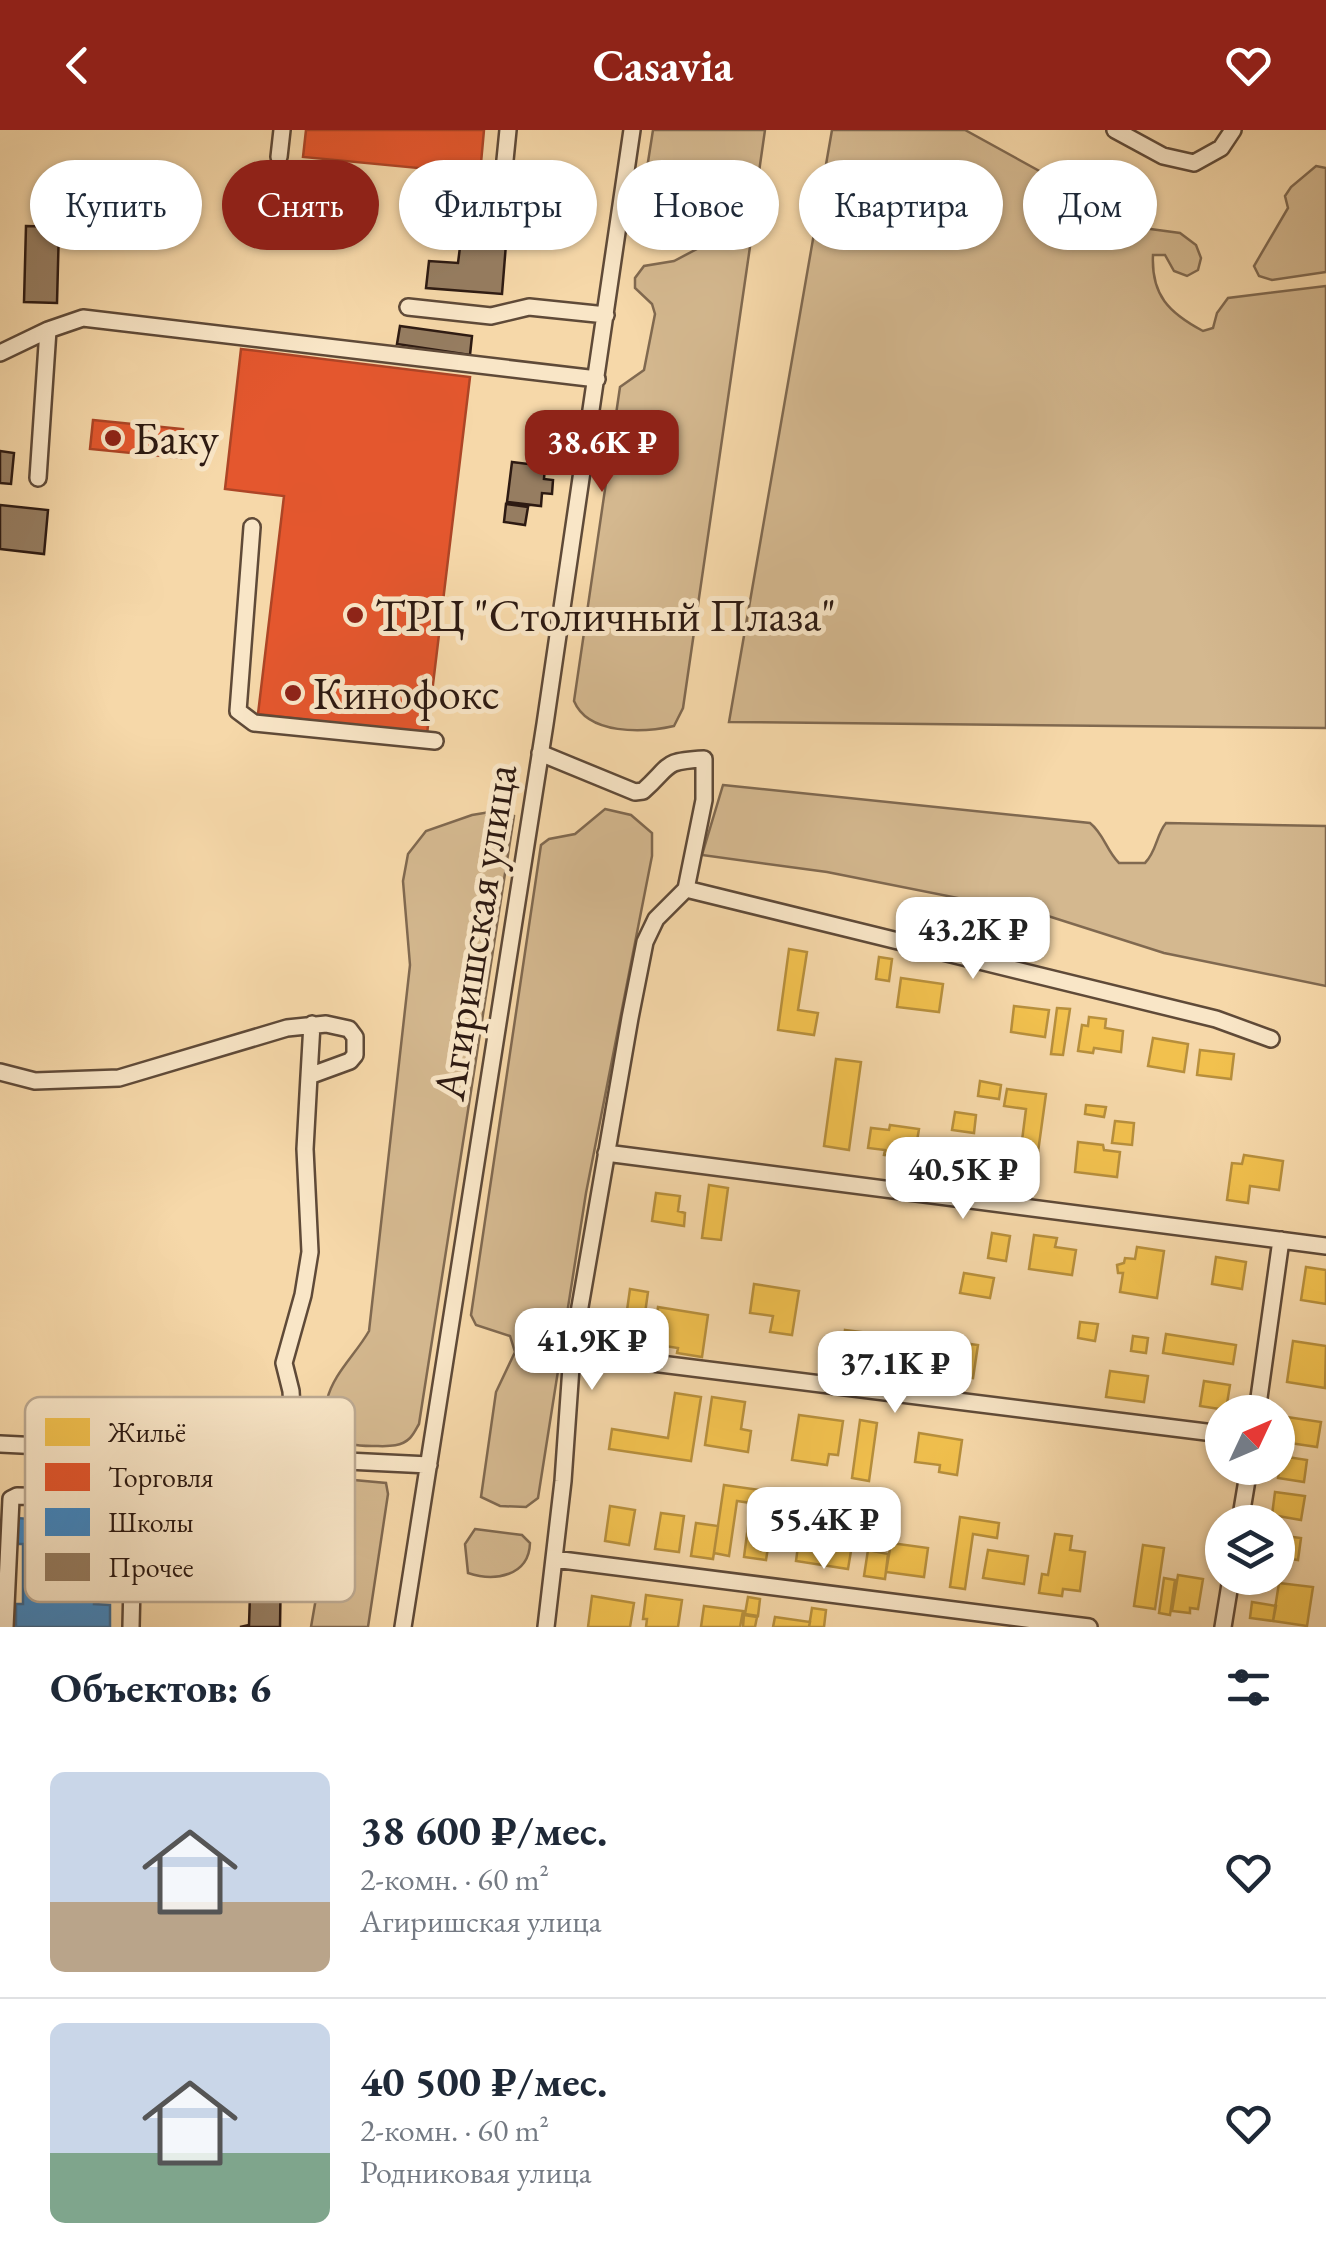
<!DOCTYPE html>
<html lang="ru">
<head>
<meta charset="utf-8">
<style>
	:root { --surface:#fff; --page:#f2f2f3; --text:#1f2937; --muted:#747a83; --line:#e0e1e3; --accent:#8f2418 }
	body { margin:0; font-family:"EB Garamond",serif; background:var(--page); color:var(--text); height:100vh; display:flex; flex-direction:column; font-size:38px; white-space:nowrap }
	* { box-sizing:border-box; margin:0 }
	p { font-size:32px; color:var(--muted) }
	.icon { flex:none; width:55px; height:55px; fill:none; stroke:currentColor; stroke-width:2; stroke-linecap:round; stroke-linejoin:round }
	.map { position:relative; height:1497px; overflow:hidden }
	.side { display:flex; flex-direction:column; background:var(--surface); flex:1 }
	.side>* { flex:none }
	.hud { position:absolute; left:30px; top:30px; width:1268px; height:90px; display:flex; gap:20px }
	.needle { width:65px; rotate:46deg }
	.fabs { position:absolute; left:1205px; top:1265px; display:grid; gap:20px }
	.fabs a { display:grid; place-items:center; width:90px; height:90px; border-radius:50%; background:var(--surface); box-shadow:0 2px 8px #0004; font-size:50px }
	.price { position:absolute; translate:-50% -85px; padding:0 22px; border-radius:20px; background:#fff; color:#222; font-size:32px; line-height:65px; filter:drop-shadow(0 2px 5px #0008) }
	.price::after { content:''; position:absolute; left:50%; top:60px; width:30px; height:22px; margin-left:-15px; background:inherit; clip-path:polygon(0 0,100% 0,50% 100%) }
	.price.active { background:var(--accent); color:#fff }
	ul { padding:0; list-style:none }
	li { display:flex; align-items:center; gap:30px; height:250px; padding:0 50px }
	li+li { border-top:2px solid var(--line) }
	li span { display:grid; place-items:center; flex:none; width:280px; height:200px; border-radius:15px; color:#555 }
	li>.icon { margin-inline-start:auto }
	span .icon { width:120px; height:120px; fill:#fffc; stroke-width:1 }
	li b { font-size:42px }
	h2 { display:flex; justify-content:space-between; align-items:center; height:120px; padding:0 50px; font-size:42px }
	.chip { padding:0 35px; border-radius:45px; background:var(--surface); box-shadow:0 2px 8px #0004; font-size:35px; line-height:90px }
	.chip.active { background:var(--accent); color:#fff }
	header { display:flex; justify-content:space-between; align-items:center; height:130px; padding:0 50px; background:var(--accent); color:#fff; font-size:45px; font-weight:700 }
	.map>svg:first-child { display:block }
	.green { fill:#d4b88f; stroke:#806950; stroke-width:2.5 }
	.homes { fill:#f2c14e; stroke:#b78f3c; stroke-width:2.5 }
	.shops { fill:#e4572e; stroke:#ad4526; stroke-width:2.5 }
	.schools { fill:#3f88c5; stroke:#3a678f; stroke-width:2.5 }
	.building { fill:#967d61; stroke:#2d1a12; stroke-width:2.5 }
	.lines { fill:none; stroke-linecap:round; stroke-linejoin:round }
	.minor-casing { stroke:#5f4a38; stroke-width:20 }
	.minor { stroke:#f9e6c7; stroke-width:15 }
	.poi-dot { fill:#8f2418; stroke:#f9e6c7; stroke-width:4 }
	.labels { text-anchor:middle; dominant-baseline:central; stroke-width:10; stroke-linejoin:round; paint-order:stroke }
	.poi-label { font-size:45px; fill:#2d1a12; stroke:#f9e6c7; text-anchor:start }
	.street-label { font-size:45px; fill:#2d1a12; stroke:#f9e6c7 }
	.key { fill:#f9e6c7; stroke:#bca991; stroke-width:2.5 }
	.key-label { font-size:28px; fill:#2d1a12 }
</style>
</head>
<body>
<header><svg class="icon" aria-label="back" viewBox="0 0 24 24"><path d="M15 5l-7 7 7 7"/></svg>Casavia<svg class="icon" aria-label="heart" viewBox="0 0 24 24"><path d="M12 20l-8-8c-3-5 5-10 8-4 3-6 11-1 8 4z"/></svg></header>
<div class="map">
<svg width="1326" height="1497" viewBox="0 0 1326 1497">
	<rect width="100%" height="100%" fill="#f6d8a9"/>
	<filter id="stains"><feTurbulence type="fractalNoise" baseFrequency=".002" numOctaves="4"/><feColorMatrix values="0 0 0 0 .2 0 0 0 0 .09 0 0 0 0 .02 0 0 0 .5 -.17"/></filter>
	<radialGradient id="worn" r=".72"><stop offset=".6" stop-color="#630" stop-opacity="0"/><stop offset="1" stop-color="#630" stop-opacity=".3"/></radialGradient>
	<path class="green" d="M653 0H765L757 56 746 69 693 99H651L640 83Z
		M832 0H965L1143 98 1180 103 1196 115 1201 128 1198 140 1187 146 1174 141 1165 125H1153C1151 165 1169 183 1203 201L1213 198 1217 183 1228 168 1326 156V598L729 592Z
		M1316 36 1326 38V142L1272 150 1259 146 1254 136 1288 78 1285 66 1291 57Z
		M737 98 752 103 683 578 674 596C643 603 588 605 574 571L620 257 644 240 655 184 652 174 635 158V148L644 136 674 131Z
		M723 655 1090 693C1104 704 1106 720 1119 733H1145C1157 721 1156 705 1166 693L1326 696V856L1164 823 1048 786 827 742 702 725Z
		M605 679 631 685 652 703V726L586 1063 538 1368 526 1377 500 1376 481 1367 496 1262 515 1222 510 1206 476 1195 471 1185 541 715 549 709 575 704Z
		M502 680 514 686 419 1294C416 1299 414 1304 410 1308 400 1318 386 1316 372 1316 341 1316 318 1308 327 1270 333 1244 356 1224 369 1201L410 835 403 751 408 724 426 701 472 685Z
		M343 1349 386 1353 388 1364 368 1497H311L320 1445 325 1365 333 1352Z
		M475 1399 522 1405 530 1413C529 1446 495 1452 468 1443L465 1414Z"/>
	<path class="homes" d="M789 819 807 822 798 880 818 883 814 905 778 900Z
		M879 827 892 829 889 851 876 849Z
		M901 848 943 854 939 882 897 877Z
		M1014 876 1049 880 1045 907 1011 902Z
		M1057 878 1070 879 1063 925 1051 924Z
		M1089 887 1106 889 1105 898 1123 901 1121 922 1094 918 1093 923 1078 921 1082 895 1088 896Z
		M1153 908 1188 914 1184 942 1148 936Z
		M1200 920 1234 924 1231 949 1197 945Z
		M836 929 861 932 849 1020 824 1016Z
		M980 951 1001 955 999 969 978 966Z
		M1007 959 1046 964 1035 1044 1018 1042 1026 979 1004 976Z
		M1086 975 1106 977 1104 987 1085 984Z
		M955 982 976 985 974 1003 952 1000Z
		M1115 991 1134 993 1132 1015 1112 1013Z
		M890 995 919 999 914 1029 884 1025 885 1020 868 1018 871 998 889 1000Z
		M1078 1012 1103 1015 1104 1020 1120 1022 1117 1047 1075 1042Z
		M1244 1025 1283 1031 1279 1060 1250 1056 1248 1073 1227 1070 1232 1033 1242 1034Z
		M709 1055 728 1058 721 1110 702 1108Z
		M656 1063 680 1066 678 1081 685 1083 684 1096 652 1091Z
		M992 1103 1010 1106 1006 1131 988 1128Z
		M1034 1105 1057 1108 1055 1117 1076 1120 1072 1145 1029 1139Z
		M1137 1117 1164 1121 1157 1168 1120 1162 1123 1143H1118L1117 1135 1124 1133 1125 1128 1135 1129Z
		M1216 1127 1246 1132 1242 1159 1212 1154Z
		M1306 1137 1326 1140V1174L1301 1170Z
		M964 1143 994 1148 990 1168 960 1163Z
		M754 1154 799 1161 792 1205 770 1202 773 1186 750 1183Z
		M630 1159 648 1162 640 1219 622 1216Z
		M658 1177 708 1185 702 1227 677 1223 678 1218 652 1214Z
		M1080 1192 1098 1194 1095 1211 1078 1208Z
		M845 1200 885 1205 881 1232 842 1227Z
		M1166 1204 1236 1215 1233 1234 1163 1223Z
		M1133 1206 1148 1208 1146 1223 1131 1221Z
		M1293 1211 1326 1216 1325 1258 1287 1252Z
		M963 1213 978 1215 973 1248 958 1246Z
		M898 1216 931 1221 928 1244 894 1239Z
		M1110 1241 1148 1246 1144 1272 1106 1267Z
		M1204 1251 1230 1255 1226 1280 1200 1276Z
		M675 1263 701 1267 691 1331 609 1319 612 1299 668 1308Z
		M712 1267 745 1272 741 1299 751 1301 748 1322 705 1315Z
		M799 1285 843 1291 838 1325 829 1324 827 1335 792 1330Z
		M1287 1287 1321 1292 1317 1317 1283 1312Z
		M860 1290 877 1293 869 1351 852 1348Z
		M919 1303 962 1310 957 1345 939 1342 940 1335 915 1332Z
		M1281 1326 1307 1330 1304 1352 1278 1348Z
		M724 1355 760 1360 758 1374 737 1371 729 1426 714 1423Z
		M1275 1362 1305 1366 1301 1390 1272 1385Z
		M799 1365 860 1375 858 1390 797 1380Z
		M610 1376 635 1380 629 1415 605 1411Z
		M661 1383 684 1386 679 1422 655 1419Z
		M960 1387 999 1393 997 1408 973 1404 965 1459 950 1457Z
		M696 1393 718 1396 713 1429 691 1426Z
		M748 1396 771 1399 766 1430 744 1427Z
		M800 1401 853 1409 848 1439 796 1431Z
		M1055 1404 1072 1406 1070 1420 1085 1422 1080 1461 1063 1459 1062 1466 1039 1463 1042 1444 1048 1445Z
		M1278 1405 1301 1408 1298 1430 1278 1427Z
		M891 1413 928 1418 924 1447 886 1442Z
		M1143 1415 1164 1418 1155 1479 1134 1476Z
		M868 1420 888 1424 885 1449 864 1446Z
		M988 1420 1028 1426 1024 1454 983 1448Z
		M1178 1445 1203 1449 1198 1479 1190 1478V1483L1172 1481Z
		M1164 1448 1175 1450 1170 1485 1159 1483Z
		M1279 1453 1313 1457 1307 1496 1273 1491Z
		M646 1465 682 1470 678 1497H646L647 1489H643Z
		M592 1466 634 1473 630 1497H588Z
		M748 1467 760 1469 758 1486 745 1484Z
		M1252 1472 1276 1476 1273 1491 1250 1488Z
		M704 1476 743 1481 740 1497H701Z
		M812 1478 826 1480 824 1497H809Z
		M744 1485 757 1487 755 1497H743Z
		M775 1487 810 1492 809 1497H773Z"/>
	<path class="shops" d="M306 0H484L480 44 303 27Z
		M241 219 470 247 427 604 258 584 284 366 225 359Z
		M93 290 183 299 181 328 90 319Z"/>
	<path class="schools" d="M85 1380H93L97 1389H112V1416L95 1415 94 1474 110 1475V1497H16V1474H23V1414H17V1388L30 1389 35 1381H44L48 1389H59V1385L79 1389Z"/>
	<path class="building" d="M454 59 510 64 502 164 426 158 429 131 458 133 460 117 450 116Z
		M26 96 59 97 57 173 24 172Z
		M400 196 472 206 470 225 397 214Z
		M0 321 14 323 11 354 0 353Z
		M512 332 545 336 544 349 553 350 552 364 542 363 541 376 507 372Z
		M506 374 528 377 525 395 504 392Z
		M0 375 48 380 44 424 0 419Z
		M172 1368 282 1370 280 1497H240L249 1495 250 1464H240V1442H250V1409H234V1401H211V1409H189V1401L172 1400V1390H169Z"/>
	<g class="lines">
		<defs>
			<path id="minor" d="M1115 0 1163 26 1194 33 1221 18 1233 0
				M279 27 282 0
				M505 30 508 0
				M408 177 491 186 529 177 606 185
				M0 223 48 200
				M38 348 48 200 83 188 597 249
				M252 397 238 581 254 593 435 611
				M540 623 635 662 643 661C672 635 662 631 704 629V670L686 759 656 789 645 812 630 888 572 1223 563 1351 546 1497
				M686 759 1216 889 1271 909
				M0 942 35 951 119 948 287 898 326 894 349 899 355 907V925L350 931 309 946 305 1019 310 1122 303 1165 284 1233 291 1261 295 1329
				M309 946 312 894
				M606 1023 1326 1116
				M572 1223 1222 1304
				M1257 1282 1281 1110
				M0 1314 429 1335
				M1240 1392 1249 1338
				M554 1429 1089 1497
				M5 1497 11 1369 17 1366 134 1368
				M131 1497 135 1321
				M403 1497 545 594 632 0
				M1223 1497 1231 1448"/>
		</defs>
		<use href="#minor" class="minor-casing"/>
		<use href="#minor" class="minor"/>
	</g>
	<g class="poi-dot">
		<circle cx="113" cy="308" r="10"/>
		<circle cx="355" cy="485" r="10"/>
		<circle cx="293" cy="563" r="10"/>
	</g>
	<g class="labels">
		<g class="poi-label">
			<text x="133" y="308">Баку</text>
			<text x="375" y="485">ТРЦ "Столичный Плаза"</text>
			<text x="313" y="563">Кинофокс</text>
		</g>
		<g class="street-label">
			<text transform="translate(474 802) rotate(-81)">Агиришская улица</text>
		</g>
	</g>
	<rect x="25" y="1267" width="330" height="205" rx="15" class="key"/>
	<rect x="45" y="1288" width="45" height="28" fill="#f2c14e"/>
	<rect x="45" y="1333" width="45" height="28" fill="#e4572e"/>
	<rect x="45" y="1378" width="45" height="28" fill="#3f88c5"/>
	<rect x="45" y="1423" width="45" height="28" fill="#967d61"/>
	<g class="key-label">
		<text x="108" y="1312">Жильё</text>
		<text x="108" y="1357">Торговля</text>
		<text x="108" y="1402">Школы</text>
		<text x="108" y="1447">Прочее</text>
	</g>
	<rect width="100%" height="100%" filter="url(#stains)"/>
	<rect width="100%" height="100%" fill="url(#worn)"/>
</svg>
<div class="fabs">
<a><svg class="needle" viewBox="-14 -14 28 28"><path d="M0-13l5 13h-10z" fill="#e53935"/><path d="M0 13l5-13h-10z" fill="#747a83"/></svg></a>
<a><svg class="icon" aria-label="layers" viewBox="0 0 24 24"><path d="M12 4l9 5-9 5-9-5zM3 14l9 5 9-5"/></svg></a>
</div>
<b class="price active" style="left:602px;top:365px">38.6K ₽</b>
<b class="price" style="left:973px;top:852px">43.2K ₽</b>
<b class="price" style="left:963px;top:1092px">40.5K ₽</b>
<b class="price" style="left:592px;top:1263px">41.9K ₽</b>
<b class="price" style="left:895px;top:1286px">37.1K ₽</b>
<b class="price" style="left:824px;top:1442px">55.4K ₽</b>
<div class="hud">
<a class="chip">Купить</a>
<a class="chip active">Снять</a>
<a class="chip">Фильтры</a>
<a class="chip">Новое</a>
<a class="chip">Квартира</a>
<a class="chip">Дом</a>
</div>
</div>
<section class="side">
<h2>Объектов: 6<svg class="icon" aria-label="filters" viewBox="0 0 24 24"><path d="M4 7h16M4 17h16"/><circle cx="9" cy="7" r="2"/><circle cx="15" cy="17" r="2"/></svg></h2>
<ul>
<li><span style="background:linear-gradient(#c9d6e8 65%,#b9a48a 0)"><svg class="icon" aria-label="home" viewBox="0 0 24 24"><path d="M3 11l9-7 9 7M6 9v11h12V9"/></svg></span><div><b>38 600 ₽/мес.</b><p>2-комн. · 60 m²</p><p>Агиришская улица</p></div><svg class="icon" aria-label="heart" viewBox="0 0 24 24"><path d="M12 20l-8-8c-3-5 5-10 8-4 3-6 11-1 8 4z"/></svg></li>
<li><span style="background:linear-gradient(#c9d6e8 65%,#7fa58c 0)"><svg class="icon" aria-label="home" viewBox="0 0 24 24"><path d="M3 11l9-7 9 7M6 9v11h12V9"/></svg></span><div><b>40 500 ₽/мес.</b><p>2-комн. · 60 m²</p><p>Родниковая улица</p></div><svg class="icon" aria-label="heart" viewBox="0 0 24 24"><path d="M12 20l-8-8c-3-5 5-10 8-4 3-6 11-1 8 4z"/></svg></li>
</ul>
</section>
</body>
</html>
